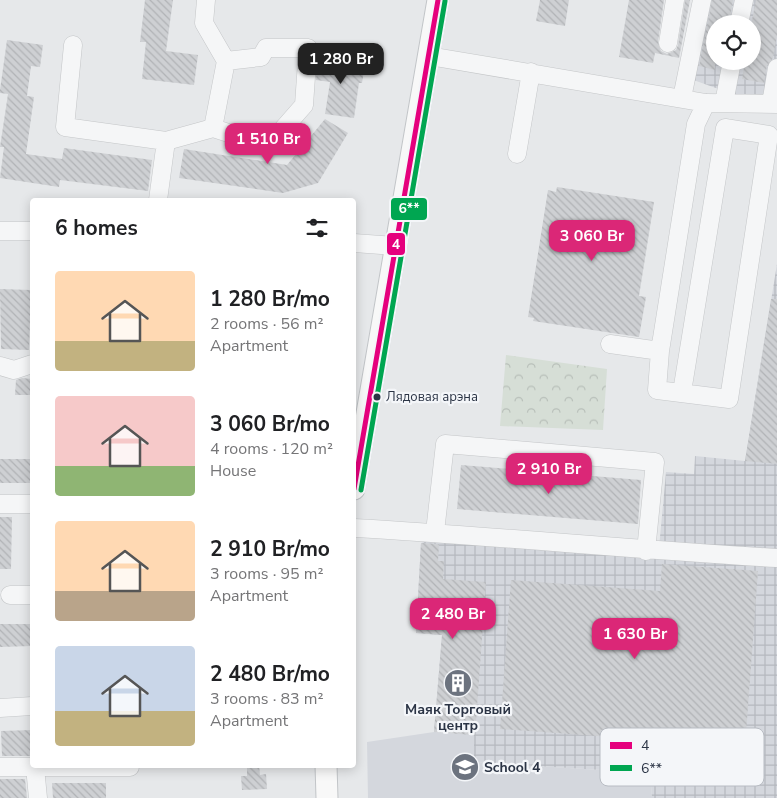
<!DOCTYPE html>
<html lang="en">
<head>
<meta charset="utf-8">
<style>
	:root { --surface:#fff; --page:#f6f6f6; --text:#202124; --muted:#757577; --accent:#db2777 }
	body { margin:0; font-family:"Nunito Sans",sans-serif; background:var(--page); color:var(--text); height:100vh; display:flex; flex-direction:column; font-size:19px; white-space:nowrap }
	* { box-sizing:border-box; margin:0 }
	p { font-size:16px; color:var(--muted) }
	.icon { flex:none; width:28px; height:28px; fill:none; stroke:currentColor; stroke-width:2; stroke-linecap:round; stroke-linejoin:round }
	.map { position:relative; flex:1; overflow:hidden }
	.details { position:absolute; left:30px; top:198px; width:326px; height:570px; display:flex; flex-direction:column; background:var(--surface); border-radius:5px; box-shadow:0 2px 12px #0003 }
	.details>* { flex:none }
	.buttons { position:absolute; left:706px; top:15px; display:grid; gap:10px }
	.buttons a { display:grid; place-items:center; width:55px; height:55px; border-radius:50%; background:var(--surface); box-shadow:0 2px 12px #0003; font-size:25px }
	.price { position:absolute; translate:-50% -42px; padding:0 11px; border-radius:10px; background:var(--accent); color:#fff; font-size:16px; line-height:32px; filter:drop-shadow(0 1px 2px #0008) }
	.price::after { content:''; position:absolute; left:50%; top:30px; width:15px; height:11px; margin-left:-8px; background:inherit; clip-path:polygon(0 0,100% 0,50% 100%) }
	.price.selected { background:#222; color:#fff }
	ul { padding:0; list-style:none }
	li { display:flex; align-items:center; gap:15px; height:125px; padding:0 25px }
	li span { display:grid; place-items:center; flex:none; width:140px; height:100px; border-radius:5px; color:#555 }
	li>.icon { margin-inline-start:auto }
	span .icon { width:60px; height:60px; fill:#fffc; stroke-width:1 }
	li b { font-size:21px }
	h2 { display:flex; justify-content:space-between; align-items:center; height:60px; padding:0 25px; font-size:21px }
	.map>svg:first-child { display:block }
	.built { fill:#d4d7dd }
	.industrial { fill:url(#industrial-grid); fill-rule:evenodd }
	.park { fill:url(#park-crowns) }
	.building { fill:url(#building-back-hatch) }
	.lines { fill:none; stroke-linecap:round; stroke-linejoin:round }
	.minor-casing { stroke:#c4c6c8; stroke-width:19 }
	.major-casing { stroke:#c2c5c8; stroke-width:23 }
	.minor { stroke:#f5f6f7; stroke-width:18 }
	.major { stroke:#f8f8f8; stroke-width:21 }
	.bus-1-casing { stroke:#f4f6f9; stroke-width:9 }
	.bus-2-casing { stroke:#f4f6f9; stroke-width:9 }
	.bus-1 { stroke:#e5007d; stroke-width:5 }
	.bus-2 { stroke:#00a651; stroke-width:5 }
	.bus-dot { fill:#2b3445; stroke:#f4f6f9; stroke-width:2 }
	.labels { text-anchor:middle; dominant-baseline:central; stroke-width:4.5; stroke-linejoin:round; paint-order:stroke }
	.bus-label { font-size:13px; fill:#2b3445; stroke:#f4f6f9; text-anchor:start }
	.poi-label { font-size:14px; font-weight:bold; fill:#2b3445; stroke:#f4f6f9 }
	.key { fill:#f4f6f9; stroke:#b8bcc3; stroke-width:1 }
	.key-label { font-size:14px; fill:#2b3445 }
	.line-badge { stroke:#f4f6f9; stroke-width:2 }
	.badge-label { font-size:14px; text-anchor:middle; font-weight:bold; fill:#fff }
</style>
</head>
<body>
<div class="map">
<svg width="777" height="798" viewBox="0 0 777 798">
	<defs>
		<pattern id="industrial-grid" width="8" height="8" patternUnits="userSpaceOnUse" patternTransform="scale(1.25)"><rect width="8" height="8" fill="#d4d7dd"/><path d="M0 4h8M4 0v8" fill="none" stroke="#b6b9bf"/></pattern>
		<pattern id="park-crowns" width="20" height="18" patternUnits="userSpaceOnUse" patternTransform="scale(1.25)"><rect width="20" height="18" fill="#d6ded6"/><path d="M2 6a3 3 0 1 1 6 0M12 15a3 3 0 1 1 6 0" fill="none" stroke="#b8bfb9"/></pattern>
		<pattern id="building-back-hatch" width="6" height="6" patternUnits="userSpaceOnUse" patternTransform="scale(1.25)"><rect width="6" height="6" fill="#ced0d3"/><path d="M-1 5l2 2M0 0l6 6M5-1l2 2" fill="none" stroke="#b1b3b6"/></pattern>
	</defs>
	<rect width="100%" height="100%" fill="#e6e8ea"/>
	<path class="built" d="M434 732 475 735 474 762 650 773 652 798H368L367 742Z"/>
	<path class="industrial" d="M703 0H777V110L685 77ZM715 24H752V61H715Z
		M777 264V798H652L650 773 474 762V735L434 732 442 635 416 633 421 543 429 540 658 559 666 472 694 474 695 456 745 461Z"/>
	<path class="park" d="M506 355 607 369 603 430 500 426Z"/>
	<path class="building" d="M145 0H173L166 51 198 55 194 85 142 79 146 42H140Z
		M540 0H569L565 26 536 21Z
		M629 0H664L658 42 661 51 667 54 676 50 678 45 685 0H690L679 58 655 53 653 63 619 57Z
		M712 0H733L729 24H715V70L699 66Z
		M756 0H777V35L773 58 767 66 764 83 742 79 745 61H752V20Z
		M7 40 43 45 40 67 31 66 27 96 34 97 26 154 62 159 64 148 152 160 148 191 60 180 59 187 0 178 4 147H0L8 94 0 93V90Z
		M318 57 365 64 362 83H359L354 118 325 114 330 82 316 80Z
		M325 119 348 133 318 183 283 193 179 178 184 149 287 165Z
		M557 187 654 202 639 296 646 297 639 337 533 321 534 318 528 317 548 190 556 192Z
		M0 289 31 290 29 350 1 349Z
		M771 299H777V464L745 461Z
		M22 378 32 379V395H15L16 380Z
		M0 459H32V483H0Z
		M461 465 641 480 638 524 457 509Z
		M0 517H12L11 569H0Z
		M421 543 439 544 438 561H444L443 579 486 582 475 735 434 732 442 635 416 633Z
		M662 564 758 571 745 747 721 745 718 769 690 766 693 743 500 729 511 580 660 591Z
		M0 624H32V646L0 647Z
		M32 730V756H2L1 731Z
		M247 765H259L260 775 266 774 267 789 242 790 241 776H247Z
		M0 779H25L27 798H0Z
		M52 783H106V798H53Z"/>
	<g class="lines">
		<defs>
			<path id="minor" d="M206 0 204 23 226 61 213 128
				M739 24 744 0
				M668 43 675 0
				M73 45 65 127 166 141 158 200
				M429 56 706 103 777 104
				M682 98 702 0
				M724 103 732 61
				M771 104 777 68
				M166 141 213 128 268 146 304 105 308 48H266L261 57 226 61
				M517 154 531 72
				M0 231H32
				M354 243 395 246
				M610 344 660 351
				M0 366 14 370 32 364
				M682 392 725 128 769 135 729 399 657 390 660 351 696 124 706 103
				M0 504H32
				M354 528C495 536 636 550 777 558
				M435 532 445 444 655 462 646 551
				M10 595H32
				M0 708 32 706
				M0 767H130
				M35 767 38 798"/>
			<path id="major" d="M354 489 438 0
				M326 765 327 798"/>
		</defs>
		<use href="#minor" class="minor-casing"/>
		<use href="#major" class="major-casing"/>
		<use href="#minor" class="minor"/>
		<use href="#major" class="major"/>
		<defs>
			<path id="bus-1" d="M354 489 438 0"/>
			<path id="bus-2" d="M361 490 445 1"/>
		</defs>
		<use href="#bus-1" class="bus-1-casing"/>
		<use href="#bus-2" class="bus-2-casing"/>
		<use href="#bus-1" class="bus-1"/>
		<use href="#bus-2" class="bus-2"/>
	</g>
	<defs>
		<symbol id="building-disc" viewBox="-11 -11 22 22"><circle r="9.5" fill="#6c737f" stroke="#f4f6f9"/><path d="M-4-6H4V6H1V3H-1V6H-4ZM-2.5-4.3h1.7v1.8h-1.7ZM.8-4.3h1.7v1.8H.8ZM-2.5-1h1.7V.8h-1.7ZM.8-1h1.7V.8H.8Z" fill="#fff"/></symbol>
		<symbol id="school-disc" viewBox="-11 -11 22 22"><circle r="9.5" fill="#6c737f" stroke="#f4f6f9"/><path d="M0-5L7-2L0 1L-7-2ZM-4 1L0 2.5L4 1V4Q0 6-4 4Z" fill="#fff"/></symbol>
	</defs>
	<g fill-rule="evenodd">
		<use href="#building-disc" x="442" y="667" width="32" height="32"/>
		<use href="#school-disc" x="449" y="751" width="32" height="32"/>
	</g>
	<circle class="bus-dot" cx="377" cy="397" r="4.5"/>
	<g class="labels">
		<g class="bus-label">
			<text x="386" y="397">Лядовая арэна</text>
		</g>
		<g class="poi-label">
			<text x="458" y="709">Маяк Торговый<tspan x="458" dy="16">центр</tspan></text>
			<text x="484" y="767" text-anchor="start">School 4</text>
		</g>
	</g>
	<rect x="600" y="728" width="164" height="58" rx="8" class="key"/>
	<rect x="610" y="742" width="22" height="7" fill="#e5007d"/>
	<rect x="610" y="765" width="22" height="6" fill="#00a651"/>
	<g class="key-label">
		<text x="641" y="750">4</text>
		<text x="641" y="773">6**</text>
	</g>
	<g class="line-badge">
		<rect x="390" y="197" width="38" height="24" rx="5" fill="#00a651"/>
		<rect x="386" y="232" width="20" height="24" rx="5" fill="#e5007d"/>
	</g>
	<g class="badge-label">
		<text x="409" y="213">6**</text>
		<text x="396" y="249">4</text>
	</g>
</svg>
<div class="buttons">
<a><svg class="icon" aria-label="locate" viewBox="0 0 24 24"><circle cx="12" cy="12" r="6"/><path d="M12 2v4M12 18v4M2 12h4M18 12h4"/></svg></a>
</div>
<b class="price selected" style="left:341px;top:85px">1 280 Br</b>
<b class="price" style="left:268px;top:165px">1 510 Br</b>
<b class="price" style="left:592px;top:262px">3 060 Br</b>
<b class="price" style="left:549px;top:495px">2 910 Br</b>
<b class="price" style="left:453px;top:640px">2 480 Br</b>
<b class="price" style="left:635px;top:660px">1 630 Br</b>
<section class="details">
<h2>6 homes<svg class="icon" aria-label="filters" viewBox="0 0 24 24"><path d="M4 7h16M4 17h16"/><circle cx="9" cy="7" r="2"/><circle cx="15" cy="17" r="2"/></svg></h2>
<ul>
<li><span style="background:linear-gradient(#ffd9b3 70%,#c2b280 0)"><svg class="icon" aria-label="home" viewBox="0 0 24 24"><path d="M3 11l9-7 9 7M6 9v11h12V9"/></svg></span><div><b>1 280 Br/mo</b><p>2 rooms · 56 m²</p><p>Apartment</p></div></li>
<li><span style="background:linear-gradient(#f6c9c9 70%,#8fb573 0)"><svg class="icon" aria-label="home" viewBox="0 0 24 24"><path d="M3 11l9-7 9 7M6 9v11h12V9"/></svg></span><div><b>3 060 Br/mo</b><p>4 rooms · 120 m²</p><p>House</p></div></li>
<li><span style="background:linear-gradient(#ffd9b3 70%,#b9a48a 0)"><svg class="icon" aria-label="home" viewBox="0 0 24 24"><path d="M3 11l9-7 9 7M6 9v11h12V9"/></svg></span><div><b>2 910 Br/mo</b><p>3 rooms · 95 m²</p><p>Apartment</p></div></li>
<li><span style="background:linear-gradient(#c9d6e8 65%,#c2b280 0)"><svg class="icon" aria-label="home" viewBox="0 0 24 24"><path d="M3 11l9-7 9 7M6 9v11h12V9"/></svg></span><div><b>2 480 Br/mo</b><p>3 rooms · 83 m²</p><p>Apartment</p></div></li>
</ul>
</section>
</div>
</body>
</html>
